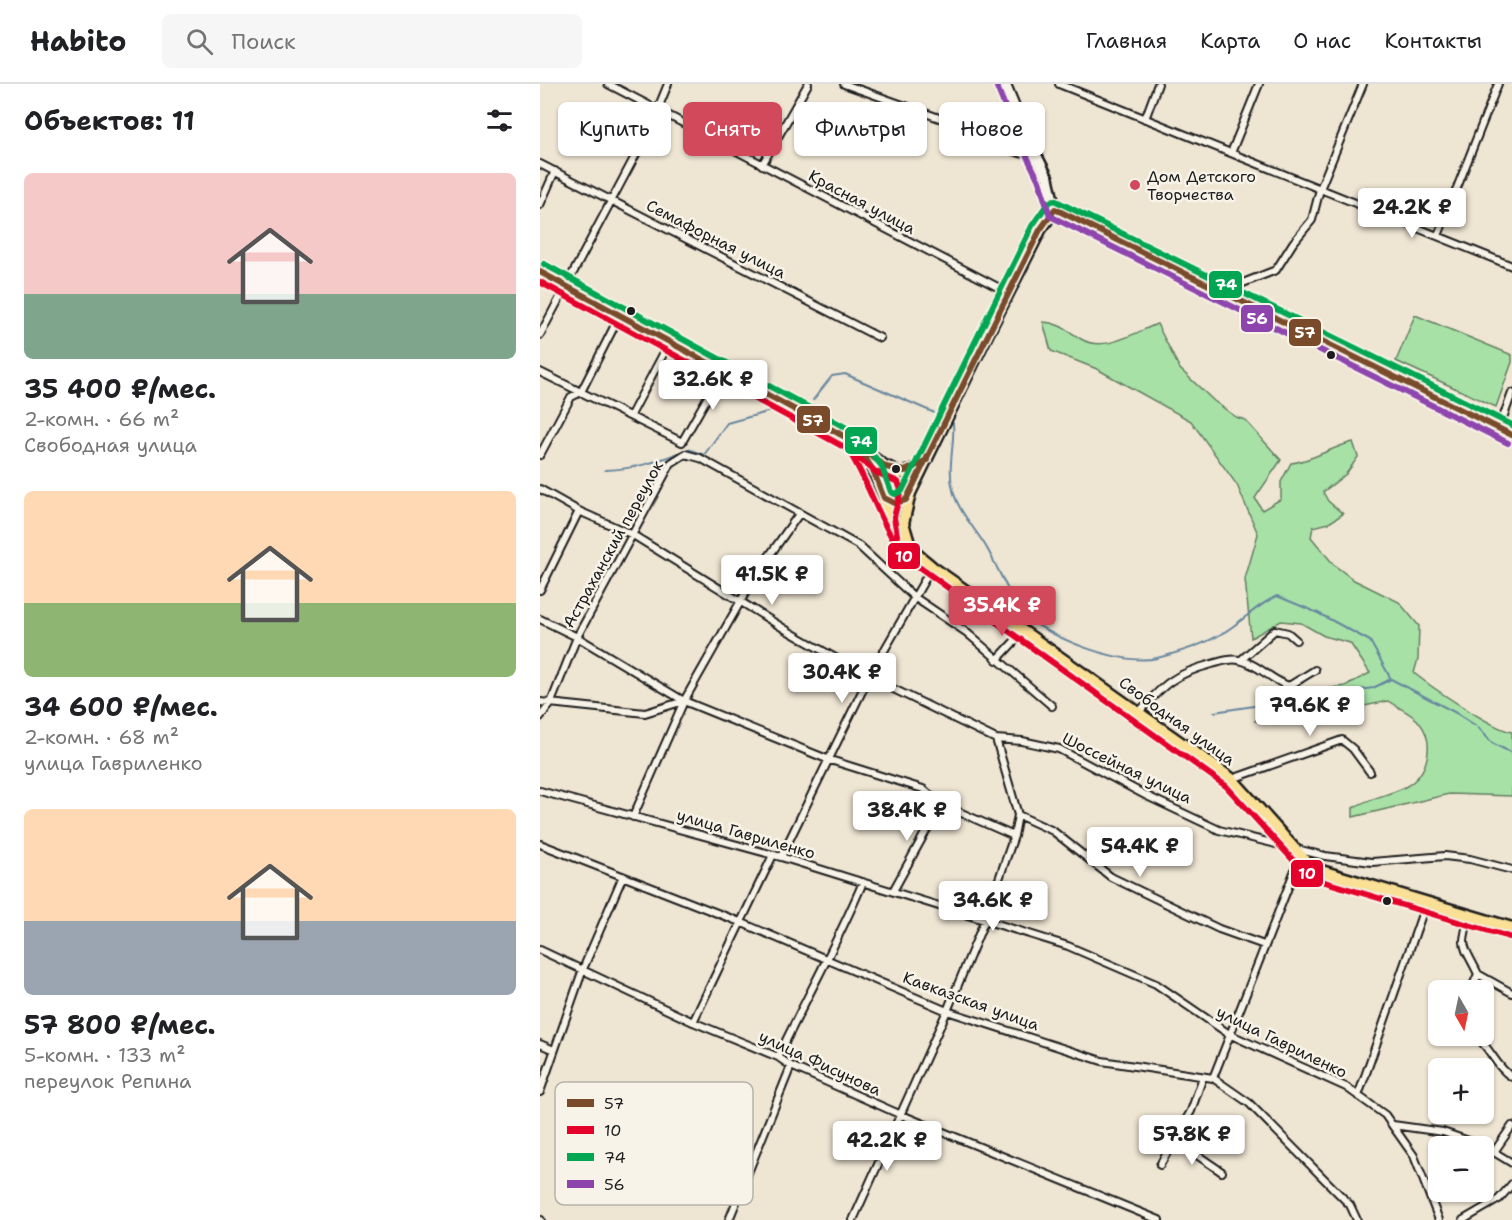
<!DOCTYPE html>
<html lang="ru">
<head>
<meta charset="utf-8">
<style>
	:root { --surface:#fff; --page:#f6f6f6; --text:#202124; --muted:#757577; --line:#e0e0e0; --accent:#d1495b }
	body { margin:0; font-family:"Shantell Sans",sans-serif; background:var(--page); color:var(--text); height:100vh; display:flex; flex-direction:column; font-size:22px; white-space:nowrap }
	* { box-sizing:border-box; margin:0 }
	p { font-size:20px; color:var(--muted) }
	.icon { flex:none; width:33px; height:33px; fill:none; stroke:currentColor; stroke-width:2; stroke-linecap:round; stroke-linejoin:round }
	.map { position:relative; flex:1; overflow:hidden }
	.drawer { display:flex; flex-direction:column; background:var(--surface); width:540px }
	.drawer>* { flex:none }
	.top-card { position:absolute; left:18px; top:18px; width:570px; height:54px; display:flex; gap:12px }
	.needle { width:39px; rotate:171deg }
	.buttons { position:absolute; left:888px; top:896px; display:grid; gap:12px }
	.buttons a { display:grid; place-items:center; width:66px; height:66px; border-radius:9px; background:var(--surface); box-shadow:0 2px 4px #0004; font-size:30px }
	.price { position:absolute; translate:-50% -51px; padding:0 14px; border-radius:6px; background:#fff; color:#222; font-size:20px; line-height:39px; filter:drop-shadow(0 2px 3px #0008) }
	.price::after { content:''; position:absolute; left:50%; top:36px; width:18px; height:14px; margin-left:-9px; background:inherit; clip-path:polygon(0 0,100% 0,50% 100%) }
	.price.on { background:var(--accent); color:#fff }
	ul { padding:0; list-style:none }
	li { display:grid; align-content:center; gap:12px; height:318px; padding:0 24px }
	li span { display:grid; place-items:center; height:186px; border-radius:9px; color:#555 }
	li>.icon { margin-inline-start:auto }
	span .icon { width:108px; height:108px; fill:#fffc; stroke-width:1 }
	li b { font-size:26px }
	h2 { display:flex; justify-content:space-between; align-items:center; height:72px; padding:0 24px; font-size:26px }
	.tag { padding:0 21px; border-radius:9px; background:var(--surface); box-shadow:0 2px 4px #0004; font-size:21px; line-height:54px }
	.tag.on { background:var(--accent); color:#fff }
	header { display:flex; align-items:center; gap:36px; box-sizing:border-box; height:84px; padding:0 30px; background:var(--surface); border-bottom:2px solid var(--line) }
	header strong { font-size:28px }
	nav { display:flex; gap:33px; margin-inline-start:auto; font-size:21px }
	.search { width:420px; height:54px; background:var(--page); display:flex; align-items:center; gap:15px; box-sizing:border-box; padding:0 21px; border-radius:9px; color:var(--muted); font-size:22px }
	main { display:flex; flex:1; min-height:0 }
	.map>svg:first-child { display:block }
	.green { fill:#a7e1a6; stroke:#627e61; stroke-width:1.5 }
	.lines { fill:none; stroke-linecap:round; stroke-linejoin:round }
	.stream { stroke:#66879f; stroke-width:2 }
	.minor-casing { stroke:#1c1c1c; stroke-width:10 }
	.secondary-casing { stroke:#1c1c1c; stroke-width:14 }
	.primary-casing { stroke:#1c1c1c; stroke-width:15 }
	.minor { stroke:#f7f3e8; stroke-width:6 }
	.secondary { stroke:#f7f3e8; stroke-width:9 }
	.primary { stroke:#fadf96; stroke-width:10 }
	.bus-1-casing { stroke:#f7f3e8; stroke-width:10 }
	.bus-2-casing { stroke:#f7f3e8; stroke-width:10 }
	.bus-3-casing { stroke:#f7f3e8; stroke-width:10 }
	.bus-4-casing { stroke:#f7f3e8; stroke-width:10 }
	.bus-1 { stroke:#7a4b2a; stroke-width:6 }
	.bus-2 { stroke:#e4002b; stroke-width:6 }
	.bus-3 { stroke:#00a651; stroke-width:6 }
	.bus-4 { stroke:#8e44ad; stroke-width:6 }
	.poi-dot { fill:#d1495b; stroke:#f7f3e8; stroke-width:2 }
	.bus-dot { fill:#1c1c1c; stroke:#f7f3e8; stroke-width:2 }
	.labels { text-anchor:middle; dominant-baseline:central; stroke-width:5; stroke-linejoin:round; paint-order:stroke }
	.poi-label { font-size:16px; fill:#1c1c1c; stroke:#f7f3e8; text-anchor:start }
	.street-label { font-size:16px; fill:#1c1c1c; stroke:#f7f3e8 }
	.key { fill:#f7f3e8; stroke:#b5b2ab; stroke-width:1.5 }
	.key-label { font-size:16px; fill:#1c1c1c }
	.line-badge { stroke:#f7f3e8; stroke-width:2 }
	.badge-label { font-size:16px; text-anchor:middle; font-weight:bold; fill:#fff }
</style>
</head>
<body>
<header>
<strong>Habito</strong>
<div class="search"><svg class="icon" aria-label="search" viewBox="0 0 24 24"><circle cx="10" cy="10" r="6"/><path d="M15 15l6 6"/></svg>Поиск</div>
<nav><a>Главная</a><a>Карта</a><a>О нас</a><a>Контакты</a></nav>
</header>
<main>
<section class="drawer">
<h2>Объектов: 11<svg class="icon" aria-label="filters" viewBox="0 0 24 24"><path d="M4 7h16M4 17h16"/><circle cx="9" cy="7" r="2"/><circle cx="15" cy="17" r="2"/></svg></h2>
<ul>
<li><span style="background:linear-gradient(#f6c9c9 65%,#7fa58c 0)"><svg class="icon" aria-label="home" viewBox="0 0 24 24"><path d="M3 11l9-7 9 7M6 9v11h12V9"/></svg></span><div><b>35 400 ₽/мес.</b><p>2-комн. · 66 m²</p><p>Свободная улица</p></div></li>
<li><span style="background:linear-gradient(#ffd9b3 60%,#8fb573 0)"><svg class="icon" aria-label="home" viewBox="0 0 24 24"><path d="M3 11l9-7 9 7M6 9v11h12V9"/></svg></span><div><b>34 600 ₽/мес.</b><p>2-комн. · 68 m²</p><p>улица Гавриленко</p></div></li>
<li><span style="background:linear-gradient(#ffd9b3 60%,#9aa5b1 0)"><svg class="icon" aria-label="home" viewBox="0 0 24 24"><path d="M3 11l9-7 9 7M6 9v11h12V9"/></svg></span><div><b>57 800 ₽/мес.</b><p>5-комн. · 133 m²</p><p>переулок Репина</p></div></li>
</ul>
</section>
<div class="map">
<svg width="972" height="1136" viewBox="0 0 972 1136">
	<rect width="100%" height="100%" fill="#efe5d3"/>
	<filter id="ink" filterUnits="userSpaceOnUse"><feTurbulence type="fractalNoise" baseFrequency=".0167" numOctaves="2"/><feDisplacementMap in="SourceGraphic" scale="12" xChannelSelector="R" yChannelSelector="G"/><feConvolveMatrix kernelMatrix="1 2 1 2 8 2 1 2 1" color-interpolation-filters="sRGB"/></filter>
	<g filter="url(#ink)">
		<path class="green" d="M875 231 972 271V278L956 323 856 277Z
			M503 238C519 239 527 246 541 255 564 269 594 249 617 240L640 285 674 317 696 333 705 336 741 376 715 414 722 426 741 415V398L751 379C773 377 791 363 813 358L818 373 806 390 783 408 788 417 803 430 789 439 773 443 771 453 794 481 814 496 859 518 879 542 878 575 874 589C891 603 953 645 972 648V712L909 710 813 733V724C830 713 848 712 865 703 888 691 896 659 879 638 873 630 857 623 848 617L738 640 715 637 735 612 805 602 830 589 810 559 784 552 761 539 741 537 711 554 705 495 718 450 697 401 651 337 557 285 511 267Z
			M346 404a10 10 0 1 1 20 0a10 10 0 1 1-20 0Z"/>
		<g class="lines">
			<path class="stream" d="M273 316 292 292 305 290 397 330
				M413 339C415 361 407 383 413 406 417 425 435 445 445 461 454 475 473 520 482 529 508 554 581 582 617 574 641 568 672 558 692 543 708 532 719 520 737 512L778 529 830 557 851 595
				M65 386C96 385 120 377 148 365L164 371 187 339 231 327 250 328
				M674 628 833 604 851 595 916 629 938 643 952 659 972 669"/>
			<defs>
				<path id="minor" d="M68 0 469 209
					M304 0 430 45 473 67 497 74
					M519 0 972 182
					M605 35 618 0
					M691 69 719 0
					M0 80 340 254
					M222 81 268 0
					M0 121 15 87
					M898 152 958 0
					M691 212 703 199 736 186 753 159 772 136 780 105 823 0
					M0 251 110 44 128 0
					M0 288 142 358 183 286
					M91 331 130 257
					M959 345 972 309
					M0 371 31 313 41 308 80 231
					M0 405 39 427 93 451 248 547 329 593 456 655 482 657 519 665 607 712 679 746 785 772 832 778 905 772 930 775 972 786
					M0 506 39 427
					M0 535 37 553 144 617 287 675 383 705 401 720 474 752
					M457 576 484 547
					M701 576 735 546 748 549 756 556
					M0 618 105 629 144 617
					M599 628C624 600 634 590 672 580 680 578 690 574 699 576 717 579 732 597 749 602L775 586
					M0 633 10 621 37 553 131 379 145 370 160 374 319 462 374 513 426 548 512 622
					M692 695 802 656 813 665 830 688
					M0 707 241 773 528 862 616 900 689 950 806 1003 845 1031 874 1072 899 1136
					M478 731 513 747 571 793 679 845 724 861
					M93 733 144 617 215 492 259 430
					M0 760 200 838 407 927 562 977 673 994 709 1019 810 1121 817 1136
					M241 773 329 593 392 483
					M353 807 401 720
					M930 831C919 866 924 860 938 890
					M0 866 153 938 238 973 251 982 359 1030 619 1136
					M931 906 938 890 972 909
					M153 938 233 771
					M934 951C950 962 956 984 972 993
					M0 960 14 966
					M238 973C266 914 298 858 323 798
					M673 994 760 773
					M0 1008 43 885 83 792
					M818 1012 886 819
					M853 1041 903 1048 943 1062
					M635 1056 682 1088
					M944 1062 972 1079
					M954 1068 972 1042
					M620 1081 651 1027 663 993
					M0 1136H1
					M189 1136 251 982
					M313 1136 407 927 444 838 474 752 478 731 456 655
					M923 1136 959 1115 972 1100"/>
				<path id="secondary" d="M465 0 485 49 508 94 515 125"/>
				<path id="primary" d="M0 188 309 355 341 380 360 389
					M315 359 333 386 344 414 358 419 369 411
					M385 378 370 387 346 392C333 406 358 451 370 464 377 471 385 477 392 483L692 695 768 780 778 786 972 844
					M371 466 363 439 370 409 447 251 500 146 515 125 972 351"/>
			</defs>
			<use href="#minor" class="minor-casing"/>
			<use href="#secondary" class="secondary-casing"/>
			<use href="#primary" class="primary-casing"/>
			<use href="#minor" class="minor"/>
			<use href="#secondary" class="secondary"/>
			<use href="#primary" class="primary"/>
			<defs>
				<path id="bus-1" d="M0 188 309 355 346 383 365 387 387 376
					M315 359 333 386 344 414 354 419 366 416 500 146 515 125 972 351"/>
				<path id="bus-2" d="M0 198 304 363 336 388 358 398 361 406 354 433 358 457
					M307 364C330 399 339 440 365 473L686 702 763 787 775 795 969 853"/>
				<path id="bus-3" d="M4 180 314 348 341 381 351 408 355 410 362 407 492 142 508 119 514 116 972 341"/>
				<path id="bus-4" d="M457 3 477 52 499 97 510 132 968 359"/>
			</defs>
			<use href="#bus-1" class="bus-1-casing"/>
			<use href="#bus-2" class="bus-2-casing"/>
			<use href="#bus-3" class="bus-3-casing"/>
			<use href="#bus-4" class="bus-4-casing"/>
			<use href="#bus-1" class="bus-1"/>
			<use href="#bus-2" class="bus-2"/>
			<use href="#bus-3" class="bus-3"/>
			<use href="#bus-4" class="bus-4"/>
		</g>
	</g>
	<circle class="poi-dot" cx="595" cy="101" r="6"/>
	<g class="bus-dot">
		<circle cx="91" cy="227" r="5"/>
		<circle cx="791" cy="271" r="5"/>
		<circle cx="356" cy="385" r="5"/>
		<circle cx="847" cy="817" r="5"/>
	</g>
	<g class="labels">
		<g class="poi-label">
			<text x="607" y="92">Дом Детского<tspan x="607" dy="18">Творчества</tspan></text>
		</g>
		<g class="street-label">
			<text transform="translate(322 118) rotate(28)">Красная улица</text>
			<text transform="translate(176 155) rotate(27)">Семафорная улица</text>
			<text transform="translate(73 460) rotate(-61)">Астраханский переулок</text>
			<text transform="translate(637 637) rotate(36)">Свободная улица</text>
			<text transform="translate(587 684) rotate(26)">Шоссейная улица</text>
			<text transform="translate(206 750) rotate(16)">улица Гавриленко</text>
			<text transform="translate(431 917) rotate(20)">Кавказская улица</text>
			<text transform="translate(742 958) rotate(26)">улица Гавриленко</text>
			<text transform="translate(280 979) rotate(25)">улица Фисунова</text>
		</g>
	</g>
	<rect x="15" y="998" width="198" height="123" rx="9" class="key"/>
	<rect x="27" y="1015" width="27" height="8" fill="#7a4b2a"/>
	<rect x="27" y="1042" width="27" height="8" fill="#e4002b"/>
	<rect x="27" y="1069" width="27" height="8" fill="#00a651"/>
	<rect x="27" y="1096" width="27" height="8" fill="#8e44ad"/>
	<g class="key-label">
		<text x="64" y="1025">57</text>
		<text x="64" y="1052">10</text>
		<text x="64" y="1079">74</text>
		<text x="64" y="1106">56</text>
	</g>
	<g class="line-badge">
		<rect x="668" y="186" width="35" height="29" rx="6" fill="#00a651"/>
		<rect x="700" y="220" width="34" height="29" rx="6" fill="#8e44ad"/>
		<rect x="748" y="234" width="34" height="29" rx="6" fill="#7a4b2a"/>
		<rect x="256" y="321" width="35" height="29" rx="6" fill="#7a4b2a"/>
		<rect x="304" y="342" width="34" height="29" rx="6" fill="#00a651"/>
		<rect x="347" y="458" width="34" height="28" rx="6" fill="#e4002b"/>
		<rect x="750" y="775" width="34" height="29" rx="6" fill="#e4002b"/>
	</g>
	<g class="badge-label">
		<text x="686" y="206">74</text>
		<text x="717" y="240">56</text>
		<text x="765" y="254">57</text>
		<text x="273" y="342">57</text>
		<text x="321" y="363">74</text>
		<text x="364" y="478">10</text>
		<text x="767" y="795">10</text>
	</g>
</svg>
<div class="buttons">
<a><svg class="needle" viewBox="-14 -14 28 28"><path d="M0-13l5 13h-10z" fill="#e53935"/><path d="M0 13l5-13h-10z" fill="#757577"/></svg></a>
<a>+</a>
<a>−</a>
</div>
<b class="price" style="left:872px;top:155px">24.2K ₽</b>
<b class="price" style="left:173px;top:327px">32.6K ₽</b>
<b class="price" style="left:232px;top:522px">41.5K ₽</b>
<b class="price on" style="left:462px;top:553px">35.4K ₽</b>
<b class="price" style="left:302px;top:620px">30.4K ₽</b>
<b class="price" style="left:770px;top:653px">79.6K ₽</b>
<b class="price" style="left:367px;top:758px">38.4K ₽</b>
<b class="price" style="left:600px;top:794px">54.4K ₽</b>
<b class="price" style="left:453px;top:848px">34.6K ₽</b>
<b class="price" style="left:652px;top:1082px">57.8K ₽</b>
<b class="price" style="left:347px;top:1088px">42.2K ₽</b>
<div class="top-card">
<a class="tag">Купить</a>
<a class="tag on">Снять</a>
<a class="tag">Фильтры</a>
<a class="tag">Новое</a>
</div>
</div>
</main>
</body>
</html>
